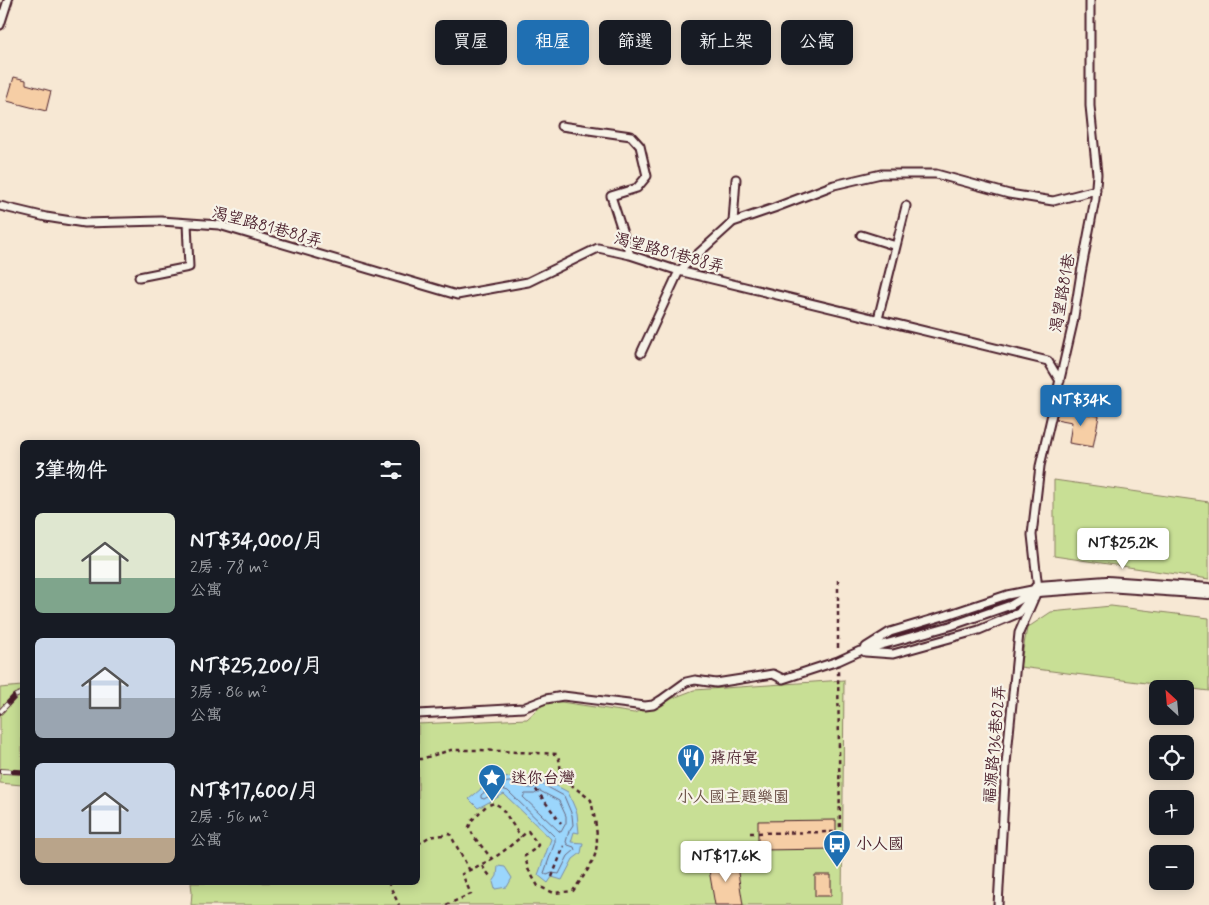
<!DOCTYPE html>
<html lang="zh-TW">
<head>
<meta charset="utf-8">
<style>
	:root { --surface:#171b24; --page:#242831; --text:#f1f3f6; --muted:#9ea1a6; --accent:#1f6fb2 }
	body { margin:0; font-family:Mynerve,"LXGW WenKai TC",sans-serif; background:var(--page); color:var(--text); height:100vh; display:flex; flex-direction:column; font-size:19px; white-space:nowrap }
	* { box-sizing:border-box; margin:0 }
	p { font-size:16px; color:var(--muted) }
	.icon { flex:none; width:28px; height:28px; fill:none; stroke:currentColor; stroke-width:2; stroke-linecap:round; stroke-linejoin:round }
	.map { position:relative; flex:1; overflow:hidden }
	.details { position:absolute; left:20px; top:440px; width:400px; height:445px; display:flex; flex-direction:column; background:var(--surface); border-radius:8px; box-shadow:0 2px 12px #0003 }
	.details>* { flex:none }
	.banner { position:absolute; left:435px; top:20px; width:475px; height:45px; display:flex; gap:10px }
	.needle { width:32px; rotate:334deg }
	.controls { position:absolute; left:1149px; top:680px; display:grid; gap:10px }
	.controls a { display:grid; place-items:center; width:45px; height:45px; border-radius:8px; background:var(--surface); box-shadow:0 2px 12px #0003; font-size:25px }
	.price { position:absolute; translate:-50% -42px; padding:0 11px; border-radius:5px; background:#fff; color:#222; font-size:16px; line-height:32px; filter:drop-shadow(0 1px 2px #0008) }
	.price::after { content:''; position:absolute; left:50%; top:30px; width:15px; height:11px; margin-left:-8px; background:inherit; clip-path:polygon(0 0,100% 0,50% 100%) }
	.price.selected { background:var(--accent); color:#fff }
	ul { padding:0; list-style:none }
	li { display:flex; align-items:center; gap:15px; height:125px; padding:0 15px }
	li span { display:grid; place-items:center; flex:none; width:140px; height:100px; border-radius:8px; color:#555 }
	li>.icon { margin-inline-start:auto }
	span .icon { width:60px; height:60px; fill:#fffc; stroke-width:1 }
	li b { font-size:21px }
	h2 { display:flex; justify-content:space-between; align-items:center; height:60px; padding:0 15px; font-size:21px }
	.chip { padding:0 18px; border-radius:8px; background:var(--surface); box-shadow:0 2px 12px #0003; font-size:18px; line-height:45px }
	.chip.selected { background:var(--accent); color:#fff }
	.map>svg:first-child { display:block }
	.green { fill:#c8df95; stroke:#897f60 }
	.water { fill:#9bd6fc; stroke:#7b8da8 }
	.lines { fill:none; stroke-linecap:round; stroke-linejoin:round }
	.shore { stroke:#6a687f; stroke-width:1 }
	.building { fill:#f6cea5; stroke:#4a1f2b }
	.lane-casing { stroke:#4a1f2b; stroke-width:11 }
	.street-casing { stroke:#4a1f2b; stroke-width:18 }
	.path { stroke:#4a1f2b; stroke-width:2.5; stroke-dasharray:4 4; stroke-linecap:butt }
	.lane { stroke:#f7f3e8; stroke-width:7 }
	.street { stroke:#f7f3e8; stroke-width:14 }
	.rail-casing { stroke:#4a1f2b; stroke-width:5.5 }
	.rail { stroke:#f7f3e8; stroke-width:4; stroke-dasharray:11; stroke-linecap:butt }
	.labels { text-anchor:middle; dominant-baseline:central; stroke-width:4.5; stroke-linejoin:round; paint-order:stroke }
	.street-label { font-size:16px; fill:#4a1f2b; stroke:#f7f3e8 }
	.poi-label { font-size:16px; fill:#4a1f2b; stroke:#f7f3e8; text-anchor:start }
	.park-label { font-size:16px; fill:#6a4f46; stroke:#f7f3e8 }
</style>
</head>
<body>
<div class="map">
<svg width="1209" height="905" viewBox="0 0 1209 905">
	<rect width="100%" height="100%" fill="#f7e8d4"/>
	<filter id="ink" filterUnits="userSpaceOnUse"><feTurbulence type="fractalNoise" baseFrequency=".02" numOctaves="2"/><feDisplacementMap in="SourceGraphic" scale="10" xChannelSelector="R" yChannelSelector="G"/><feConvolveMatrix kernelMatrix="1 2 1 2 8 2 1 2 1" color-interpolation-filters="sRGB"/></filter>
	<g filter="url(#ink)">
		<path class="green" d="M1054 480 1209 502V579L1054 556Z
			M1111 606 1209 618V691L1020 667 1027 628 1051 612Z
			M844 680 842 905H191L192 892 191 883 418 882V724L527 719 548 700 634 713 694 690Z
			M22 686V785L0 783V688Z"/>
		<path class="water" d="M536 775 568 792 577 813 579 833 574 832 571 842 583 843 581 853 573 859 562 880 552 877 548 883 538 875 551 839 504 794 478 808 469 799 493 779 511 777 531 783Z
			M498 866 505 867 512 878 507 887 495 889 493 882 497 876Z"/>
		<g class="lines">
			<path class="shore" d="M511 782C516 784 528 789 533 788 535 787 537 784 540 783L564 796 572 815 573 825 569 831 566 842 568 845 574 847 575 850 568 856 559 874 552 873 547 875 544 873 555 842V837L508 791 502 789 484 799 481 798V795L495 784Z
				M540 791 559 801 566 816V823L561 832 559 831 523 797 525 794H534Z"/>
		</g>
		<path class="building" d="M14 77 26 80V84L51 91 46 111 7 101Z
			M1058 410 1099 416 1093 447 1069 443 1072 422 1056 419Z
			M836 820V849L758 850V821Z
			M736 860 743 905H715L708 864Z
			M815 875H831V896H815Z"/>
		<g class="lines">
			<defs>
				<path id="lane" d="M0 25 8 0
					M561 126 631 136 640 146 647 176 637 188 611 196 630 255
					M0 206 46 217 84 223 161 221 219 225 457 295 528 282 598 248 630 255 679 271 1048 361 1060 381
					M733 222 736 179
					M861 235 896 246
					M139 277 189 267 187 223
					M878 319 906 206
					M641 353 679 271 733 222 774 208 834 185 881 174H936L1009 194 1053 201 1096 190
					M866 647 890 632 947 615 1007 595 1032 590
					M865 652 893 654 979 630 1019 613 1032 596
					M418 714 523 708 546 699 563 696 645 706 653 705 661 700 686 682 695 680 716 683 773 674 783 679 838 661 860 651 950 626 1011 605 1038 589
					M998 905 1006 764 1019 633 1038 589 1032 535 1040 466 1073 323 1081 273 1095 199 1097 174 1090 106V0"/>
				<path id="street" d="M1038 589 1107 584 1209 591"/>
			</defs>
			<use href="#lane" class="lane-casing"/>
			<use href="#street" class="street-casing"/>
			<path class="path" d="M838 580V651
				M418 759H421L451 750H479L557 754C561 762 560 769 561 777L591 800C594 816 599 834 596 850 595 862 580 881 573 891L554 893 538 886 528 869 525 856 536 848 538 845 528 831C516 841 505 851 492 859L474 837 469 827 472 820 486 806 494 803 501 807 521 837
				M531 783 561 823
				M750 833 836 832 840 833 838 669
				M418 844 429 837 450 834 470 871
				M482 866 490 876
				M552 877 564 846
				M388 882 399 905
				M446 905 471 894 462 874 492 859"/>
			<use href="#lane" class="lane"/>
			<use href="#street" class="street"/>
			<defs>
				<path id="rail" d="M0 712 15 696 22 693
					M0 771 22 772"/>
			</defs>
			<use href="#rail" class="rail-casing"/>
			<use href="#rail" class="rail"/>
		</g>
	</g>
	<defs>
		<symbol id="restaurant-pin" viewBox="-11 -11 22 30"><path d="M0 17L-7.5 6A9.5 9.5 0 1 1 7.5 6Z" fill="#1f6fb2" stroke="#f7f3e8"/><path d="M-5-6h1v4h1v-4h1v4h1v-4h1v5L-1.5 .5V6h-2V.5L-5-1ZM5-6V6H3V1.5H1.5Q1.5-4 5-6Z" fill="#fff"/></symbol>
		<symbol id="sight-pin" viewBox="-11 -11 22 30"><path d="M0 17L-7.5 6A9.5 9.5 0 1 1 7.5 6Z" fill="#1f6fb2" stroke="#f7f3e8"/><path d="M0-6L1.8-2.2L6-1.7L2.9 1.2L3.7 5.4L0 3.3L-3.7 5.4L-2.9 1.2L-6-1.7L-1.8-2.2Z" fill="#fff"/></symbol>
		<symbol id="bus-pin" viewBox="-11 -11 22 30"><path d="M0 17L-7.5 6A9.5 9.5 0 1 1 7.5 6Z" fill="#1f6fb2" stroke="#f7f3e8"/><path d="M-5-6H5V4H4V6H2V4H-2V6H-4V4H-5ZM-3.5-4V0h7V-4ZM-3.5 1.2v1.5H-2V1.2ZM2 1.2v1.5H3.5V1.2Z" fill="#fff"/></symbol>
	</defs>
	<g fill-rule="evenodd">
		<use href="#restaurant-pin" x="675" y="742" width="32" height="43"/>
		<use href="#sight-pin" x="476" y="762" width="32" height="43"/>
		<use href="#bus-pin" x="821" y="828" width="32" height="43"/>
	</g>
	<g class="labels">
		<g class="street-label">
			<text transform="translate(267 227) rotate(15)">渴望路81巷88弄</text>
			<text transform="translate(669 253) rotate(15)">渴望路81巷88弄</text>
			<text transform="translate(1063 293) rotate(-80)">渴望路81巷</text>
			<text transform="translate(995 744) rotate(-85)">福源路136巷82弄</text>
		</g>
		<g class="poi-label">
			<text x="710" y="758">蔣府宴</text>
			<text x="511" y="778">迷你台灣</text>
			<text x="856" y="844">小人國</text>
		</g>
		<g class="park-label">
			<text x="733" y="797">小人國主題樂園</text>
		</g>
	</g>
</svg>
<div class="controls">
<a><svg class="needle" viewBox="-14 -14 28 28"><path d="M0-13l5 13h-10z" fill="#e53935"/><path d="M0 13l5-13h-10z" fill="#9ea1a6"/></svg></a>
<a><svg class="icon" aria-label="locate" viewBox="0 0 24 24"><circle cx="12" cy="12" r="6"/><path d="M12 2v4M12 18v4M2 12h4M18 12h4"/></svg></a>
<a>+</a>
<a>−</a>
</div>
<b class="price selected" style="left:1081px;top:427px">NT$34K</b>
<b class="price" style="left:1123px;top:570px">NT$25.2K</b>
<b class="price" style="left:726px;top:883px">NT$17.6K</b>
<div class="banner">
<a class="chip">買屋</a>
<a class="chip selected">租屋</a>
<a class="chip">篩選</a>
<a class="chip">新上架</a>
<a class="chip">公寓</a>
</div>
<section class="details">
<h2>3筆物件<svg class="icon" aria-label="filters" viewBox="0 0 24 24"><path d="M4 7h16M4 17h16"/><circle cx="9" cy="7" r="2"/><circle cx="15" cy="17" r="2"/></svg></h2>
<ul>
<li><span style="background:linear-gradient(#dfe7d0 65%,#7fa58c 0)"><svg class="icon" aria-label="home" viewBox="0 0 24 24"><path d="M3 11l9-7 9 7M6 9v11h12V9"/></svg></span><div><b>NT$34,000/月</b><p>2房 · 78 m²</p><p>公寓</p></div></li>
<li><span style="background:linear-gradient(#c9d6e8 60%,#9aa5b1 0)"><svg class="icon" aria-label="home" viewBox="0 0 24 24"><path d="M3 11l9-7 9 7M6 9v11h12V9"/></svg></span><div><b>NT$25,200/月</b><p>3房 · 86 m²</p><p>公寓</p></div></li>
<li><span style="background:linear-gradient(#c9d6e8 75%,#b9a48a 0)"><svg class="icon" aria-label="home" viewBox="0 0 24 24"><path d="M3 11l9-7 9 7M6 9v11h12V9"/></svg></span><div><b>NT$17,600/月</b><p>2房 · 56 m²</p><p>公寓</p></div></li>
</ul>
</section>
</div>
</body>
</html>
